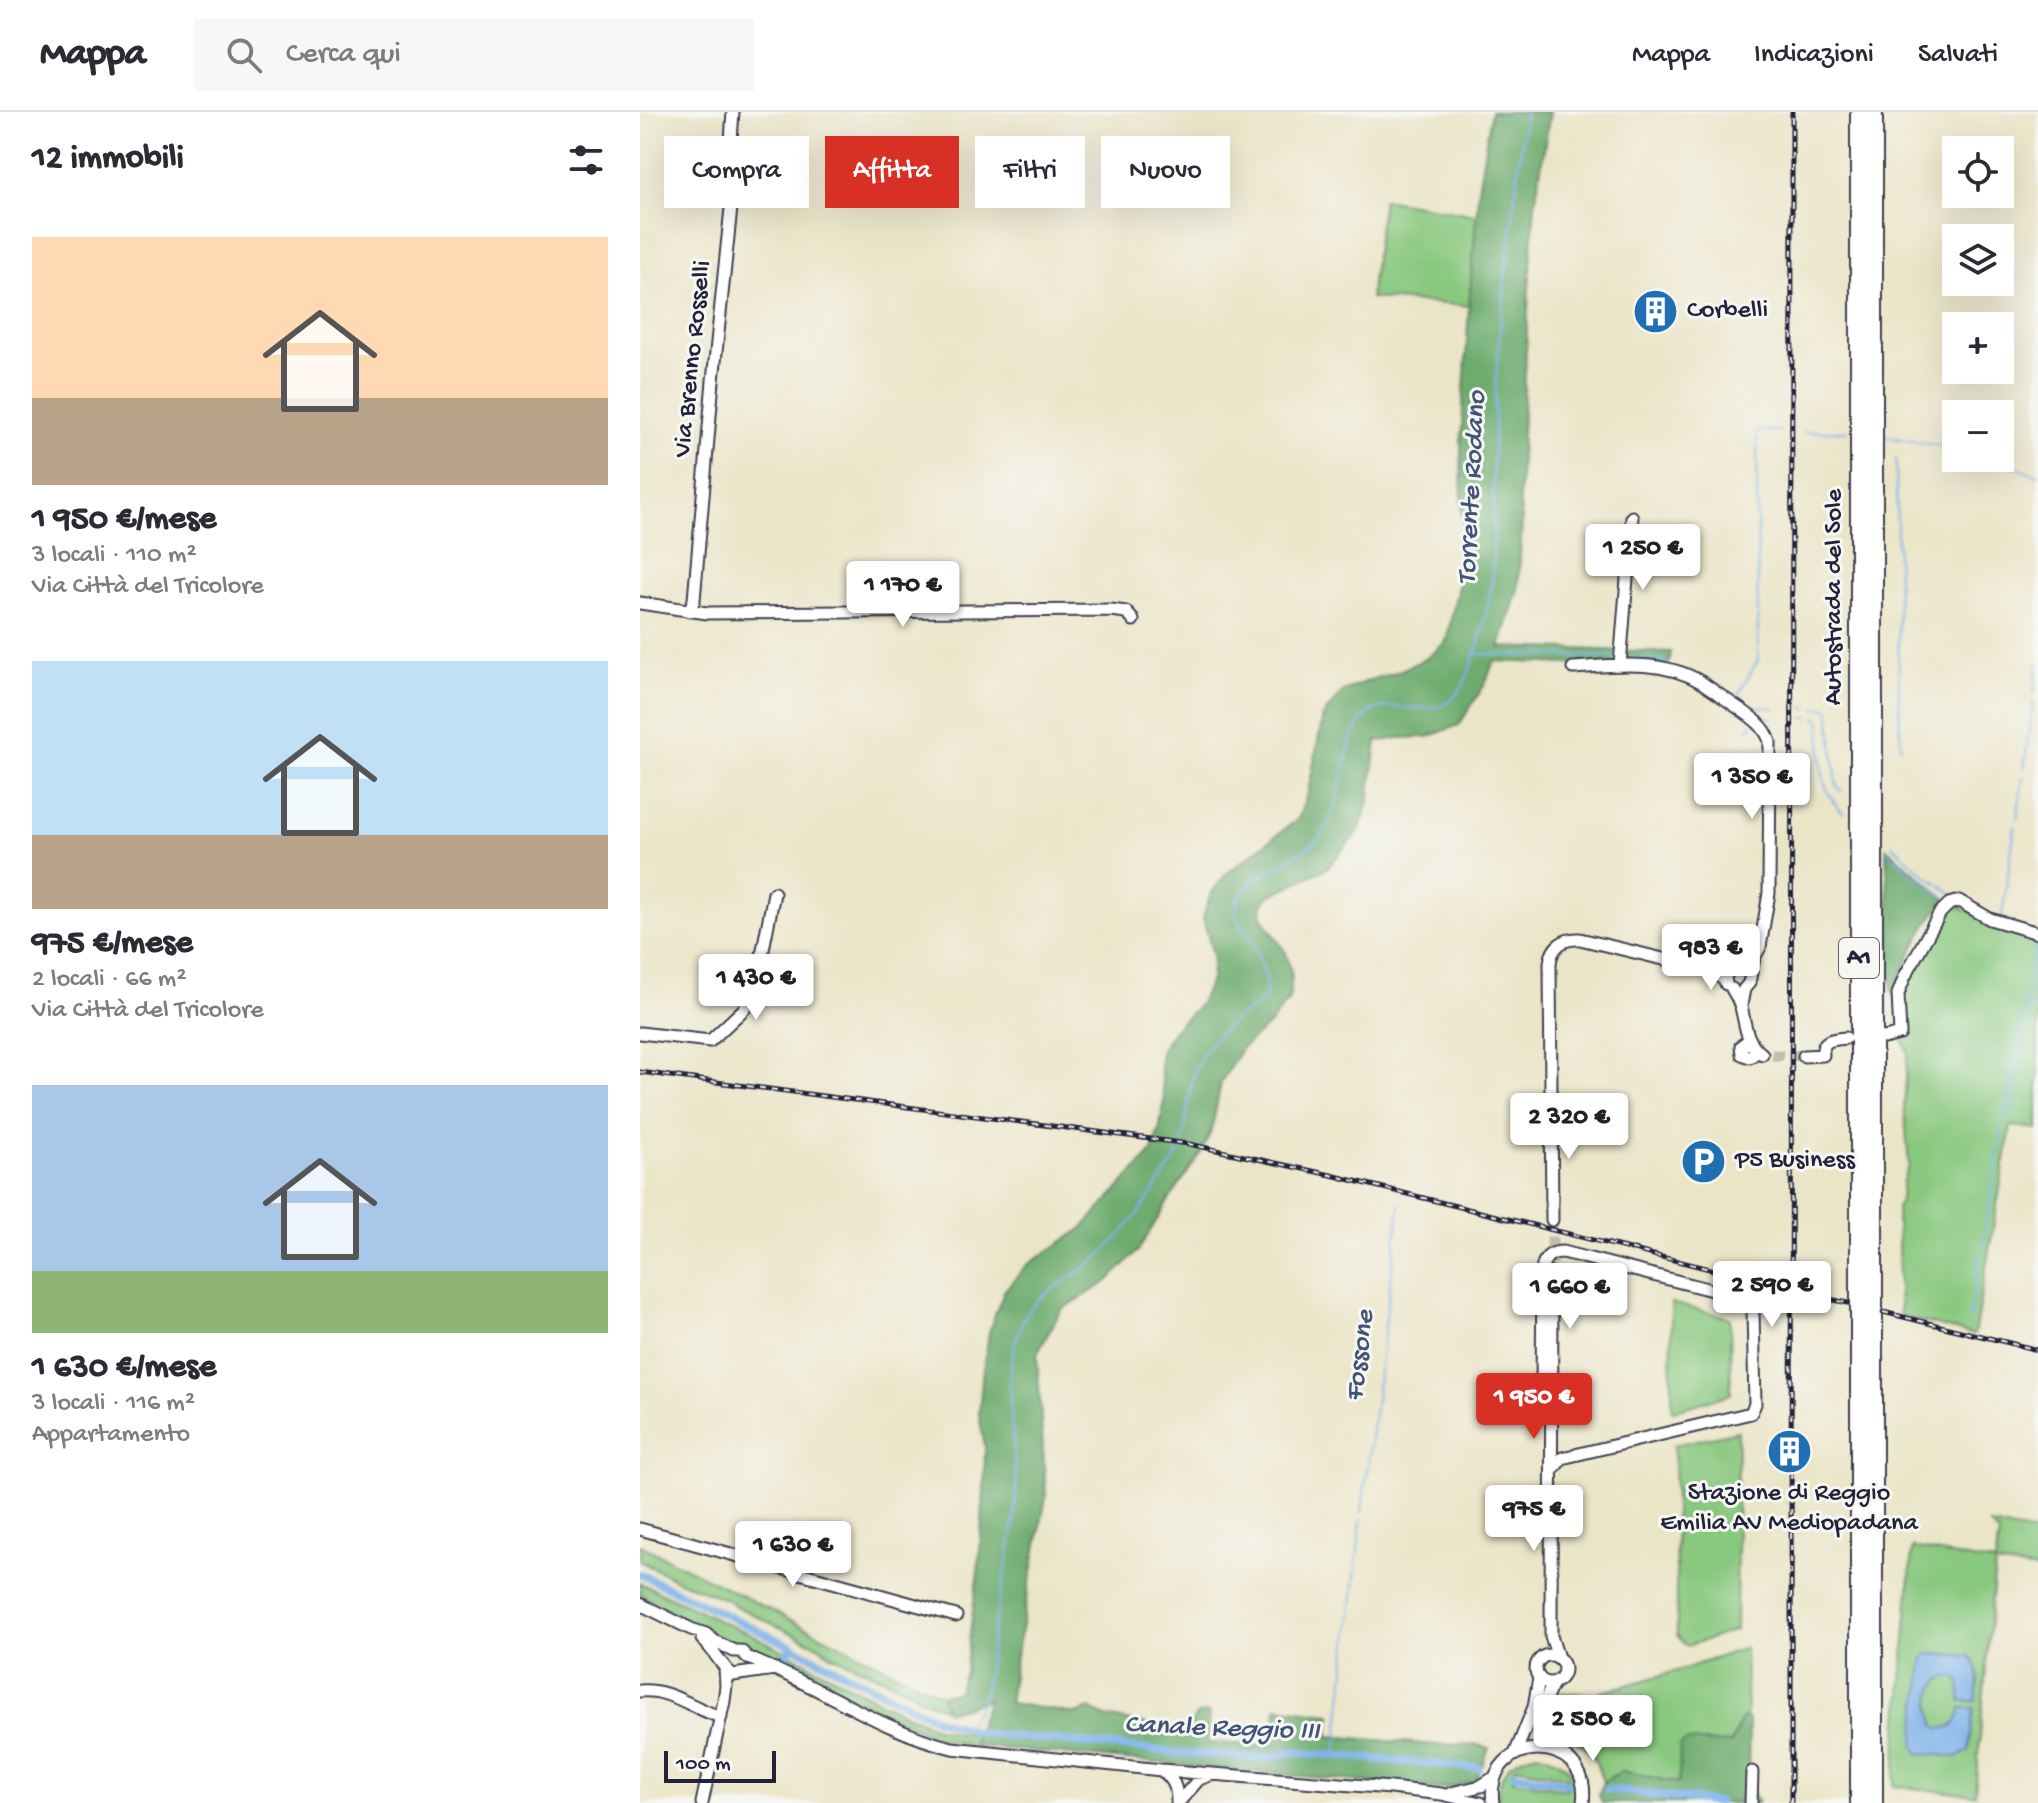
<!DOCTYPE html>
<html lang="it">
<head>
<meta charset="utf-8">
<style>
	:root { --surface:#fff; --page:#f7f7f7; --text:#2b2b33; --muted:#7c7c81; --line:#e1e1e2; --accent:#d93025 }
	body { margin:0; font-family:"Gochi Hand",sans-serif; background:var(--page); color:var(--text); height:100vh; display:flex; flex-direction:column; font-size:30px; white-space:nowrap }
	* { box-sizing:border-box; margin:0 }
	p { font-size:26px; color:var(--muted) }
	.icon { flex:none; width:44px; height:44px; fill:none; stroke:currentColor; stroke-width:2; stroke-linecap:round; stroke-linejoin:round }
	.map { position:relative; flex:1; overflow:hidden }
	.sheet { display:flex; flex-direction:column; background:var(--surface); width:640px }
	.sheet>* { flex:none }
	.banner { position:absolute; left:24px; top:24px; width:760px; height:72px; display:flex; gap:16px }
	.fabs { position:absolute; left:1302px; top:24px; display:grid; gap:16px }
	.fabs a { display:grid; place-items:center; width:72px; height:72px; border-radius:0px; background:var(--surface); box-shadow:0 8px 32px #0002; font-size:40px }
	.scale { position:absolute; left:24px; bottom:20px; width:112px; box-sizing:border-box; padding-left:8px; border:4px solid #22223b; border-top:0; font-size:22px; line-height:28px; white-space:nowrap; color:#22223b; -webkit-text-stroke:6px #f6f6f2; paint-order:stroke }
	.price { position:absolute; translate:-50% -68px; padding:0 18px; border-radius:8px; background:#fff; color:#222; font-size:26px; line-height:52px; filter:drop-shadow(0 2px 4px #0008) }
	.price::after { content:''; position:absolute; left:50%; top:48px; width:24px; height:18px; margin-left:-12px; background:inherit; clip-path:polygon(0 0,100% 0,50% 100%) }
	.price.on { background:var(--accent); color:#fff }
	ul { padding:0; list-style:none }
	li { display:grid; align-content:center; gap:16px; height:424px; padding:0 32px }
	li span { display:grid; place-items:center; height:248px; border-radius:0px; color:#555 }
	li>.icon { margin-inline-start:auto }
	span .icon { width:144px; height:144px; fill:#fffc; stroke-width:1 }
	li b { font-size:34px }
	h2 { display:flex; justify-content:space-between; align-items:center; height:96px; padding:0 32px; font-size:34px }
	.chip { padding:0 28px; border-radius:0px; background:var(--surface); box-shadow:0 8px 32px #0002; font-size:28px; line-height:72px }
	.chip.on { background:var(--accent); color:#fff }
	header { display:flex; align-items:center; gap:48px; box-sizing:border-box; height:112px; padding:0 40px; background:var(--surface); border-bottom:2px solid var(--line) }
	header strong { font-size:38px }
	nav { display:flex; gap:44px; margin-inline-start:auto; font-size:28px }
	.search { width:560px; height:72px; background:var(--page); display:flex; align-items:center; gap:20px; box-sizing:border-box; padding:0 28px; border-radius:0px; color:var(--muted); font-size:30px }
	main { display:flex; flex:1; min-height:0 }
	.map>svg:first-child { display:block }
	.green { fill:#89c87f; stroke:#56755d; stroke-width:2; fill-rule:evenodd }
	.forest { fill:#6eac6e; stroke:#486754; stroke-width:2 }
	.water { fill:#7bb1e9; stroke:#4e6a92; stroke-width:2 }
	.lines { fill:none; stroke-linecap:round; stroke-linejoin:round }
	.stream { stroke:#7bb1e9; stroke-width:2 }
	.canal { stroke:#7bb1e9; stroke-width:8 }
	.minor-tunnel { stroke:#c3beac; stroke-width:11; stroke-dasharray:11 5.5; stroke-linecap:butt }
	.minor-casing { stroke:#403f50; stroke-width:15 }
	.highway-casing { stroke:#403f50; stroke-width:20 }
	.minor { stroke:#fff; stroke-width:11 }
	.highway { stroke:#fff; stroke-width:16 }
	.rail-casing { stroke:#22223b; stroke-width:5 }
	.rail { stroke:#f6f6f2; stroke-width:2; stroke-dasharray:6; stroke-linecap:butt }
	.labels { text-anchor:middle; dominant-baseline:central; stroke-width:6; stroke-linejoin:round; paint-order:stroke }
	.shield { fill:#f6f6f2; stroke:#626272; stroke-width:2 }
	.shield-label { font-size:24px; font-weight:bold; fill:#22223b }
	.poi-label { font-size:26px; fill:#22223b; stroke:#f6f6f2; text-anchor:start }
	.street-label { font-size:26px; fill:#22223b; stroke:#f6f6f2 }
	.water-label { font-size:28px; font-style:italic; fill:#415478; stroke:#f6f6f2 }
</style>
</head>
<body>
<header>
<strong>Mappa</strong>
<div class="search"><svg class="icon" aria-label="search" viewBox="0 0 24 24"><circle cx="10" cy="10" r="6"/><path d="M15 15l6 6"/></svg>Cerca qui</div>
<nav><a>Mappa</a><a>Indicazioni</a><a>Salvati</a></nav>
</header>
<main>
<section class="sheet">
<h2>12 immobili<svg class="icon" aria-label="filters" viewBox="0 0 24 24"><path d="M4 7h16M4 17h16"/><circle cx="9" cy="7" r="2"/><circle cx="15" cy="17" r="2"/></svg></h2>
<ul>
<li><span style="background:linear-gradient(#ffd9b3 65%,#b9a48a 0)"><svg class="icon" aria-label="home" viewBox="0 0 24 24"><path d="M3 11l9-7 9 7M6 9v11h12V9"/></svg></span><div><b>1 950 €/mese</b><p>3 locali · 110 m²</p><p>Via Città del Tricolore</p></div></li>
<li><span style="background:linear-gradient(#bfe0f5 70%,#b9a48a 0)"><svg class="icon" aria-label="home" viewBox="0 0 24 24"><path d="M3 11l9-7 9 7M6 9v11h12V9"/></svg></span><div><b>975 €/mese</b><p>2 locali · 66 m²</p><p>Via Città del Tricolore</p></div></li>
<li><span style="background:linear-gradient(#a9c7e8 75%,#8fb573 0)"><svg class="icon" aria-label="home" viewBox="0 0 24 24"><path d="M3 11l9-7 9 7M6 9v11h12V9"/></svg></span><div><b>1 630 €/mese</b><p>3 locali · 116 m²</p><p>Appartamento</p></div></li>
</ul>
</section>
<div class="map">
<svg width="1398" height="1691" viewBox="0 0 1398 1691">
	<rect width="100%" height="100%" fill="#f6f6f2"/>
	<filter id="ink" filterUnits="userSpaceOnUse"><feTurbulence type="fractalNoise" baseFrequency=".0125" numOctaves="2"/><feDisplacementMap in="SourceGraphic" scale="16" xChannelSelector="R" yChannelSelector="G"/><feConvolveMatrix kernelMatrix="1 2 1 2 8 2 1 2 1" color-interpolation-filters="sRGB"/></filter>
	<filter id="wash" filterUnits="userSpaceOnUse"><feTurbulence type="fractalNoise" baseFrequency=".006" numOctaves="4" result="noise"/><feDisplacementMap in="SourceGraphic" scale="32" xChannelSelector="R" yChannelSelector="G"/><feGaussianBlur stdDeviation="1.8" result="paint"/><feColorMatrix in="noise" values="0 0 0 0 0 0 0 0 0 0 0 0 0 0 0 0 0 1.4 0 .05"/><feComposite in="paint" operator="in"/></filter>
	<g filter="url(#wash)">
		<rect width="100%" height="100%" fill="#ebe5c8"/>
		<path class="green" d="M743 87 837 103 829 194 730 186Z
			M1309 792 1398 821V1017L1371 1014 1334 1223 1260 1204 1257 1095 1261 1085 1263 1068 1269 1054 1264 992 1268 940 1260 922 1258 882Z
			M1031 1191 1090 1206 1091 1282 1032 1299Z
			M1098 1319 1096 1518 1048 1534 1043 1531 1037 1523 1034 1333Z
			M1350 1413 1398 1421V1458L1355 1452 1335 1683 1254 1674 1272 1436 1355 1451 1359 1422Z
			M0 1433 283 1574 303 1583 302 1589 307 1598 277 1585 271 1579 192 1543 173 1531 95 1494 90 1489 37 1468 2 1450 0 1449Z
			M0 1471 75 1506 76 1508 109 1521 239 1589 295 1616 320 1621 335 1622 334 1634 297 1626 151 1556 123 1549 110 1542 103 1534 78 1526 0 1482Z
			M1105 1536 1107 1606 1101 1607 1091 1632 1047 1629 1039 1671 982 1659 963 1670C960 1659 954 1644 946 1635 940 1629 931 1628 924 1623 911 1614 915 1595 917 1581L955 1582 1044 1557Z
			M897 1641C925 1648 940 1660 936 1691H858C858 1660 867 1648 897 1641ZM875 1655 928 1665 926 1677 873 1668Z"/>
		<path class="forest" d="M851 0H910L895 92 889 177 879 386 882 409 878 477 860 535 1031 540 1029 551 1027 556 854 549 845 572 819 613 788 625 758 626 737 630 729 689 719 719 687 756 631 783 624 790 621 803 646 841 652 864 649 887 632 910 601 937 581 970 572 1017 561 1041 529 1088 498 1139 467 1170 421 1198 397 1242 406 1385 374 1555 369 1591 436 1602 450 1597 466 1605 544 1620 558 1602 569 1601 568 1631 630 1633 637 1595 691 1602 689 1624 798 1633 834 1632 849 1636 836 1669 816 1675 799 1677 334 1634C333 1621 344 1601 348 1588 336 1590 318 1599 307 1598L302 1589 303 1583 318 1579 325 1560 339 1451 344 1379 345 1336 339 1302 343 1257 350 1216 364 1179 387 1153 442 1117 512 1040 520 1014 524 988 520 955 521 937 537 914 559 893 571 868 573 843 563 806 570 783 586 762 658 707 668 680 683 604 703 579 733 567 757 560 787 546 806 530 819 470 826 430 822 399 821 331 829 194 839 71Z
			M1246 736 1307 788C1284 807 1265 854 1252 881Z
			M1107 1606 1109 1608 1108 1673 1118 1691H962L959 1682 963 1670 982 1659 1039 1671 1040 1633 1047 1629 1091 1632 1101 1607Z"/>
		<path class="water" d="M1291 1541 1330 1544C1342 1554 1337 1575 1336 1589H1321L1320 1569C1302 1556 1291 1577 1291 1593 1291 1599 1293 1607 1295 1613L1300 1617 1313 1614 1320 1603 1321 1596H1334L1329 1639 1318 1645 1278 1641 1274 1634 1283 1549 1286 1543Z"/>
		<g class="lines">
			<path class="stream" d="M1163 320 1208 319
				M1244 324 1316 337
				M1347 346 1398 363
				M1256 347 1259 590 1261 635
				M834 542 976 545
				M985 545 1023 548 1029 553
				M1078 575 1097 585 1118 548 1117 319H1140
				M1394 581 1398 552
				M1107 591 1115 595 1134 596
				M1163 596H1168
				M1176 596H1187L1190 600 1196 668 1198 676 1202 679
				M1164 605H1169
				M1176 605 1181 610C1182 645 1176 675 1203 701
				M1118 607 1132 605
				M1108 618 1113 612
				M1384 656 1393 591
				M1377 707 1383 665
				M1252 733 1284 762 1316 784
				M1246 739 1287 774 1305 785
				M1362 804 1375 715
				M1393 883 1398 855
				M1371 1005 1392 889
				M1364 1006 1395 832
				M1354 1066 1363 1014
				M1342 1136 1353 1070
				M1329 1207 1341 1142
				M722 1400 760 1093
				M324 1615C332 1606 340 1596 343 1584 349 1563 349 1540 353 1519 362 1471 377 1420 376 1371 375 1318 360 1265 381 1213 393 1184 418 1175 442 1158 475 1135 501 1100 522 1067 527 1059 534 1051 537 1043 552 1009 544 966 567 936 575 926 584 916 593 909 605 899 624 895 626 878 627 864 620 845 613 833 606 819 592 808 597 791 605 762 656 749 676 729 703 702 700 648 717 615 742 566 799 629 826 567 838 540 849 496 852 467 855 433 853 398 853 364 853 333 855 301 856 270 859 214 866 158 873 102 877 68 881 34 886 0
				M696 1643 721 1408"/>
			<path class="canal" d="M0 1462 151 1534 280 1599 299 1608 340 1621 550 1642 625 1646 653 1640 839 1656
				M144 1549 151 1534
				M874 1662 927 1671
				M967 1677 1079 1691"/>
		</g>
	</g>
	<g filter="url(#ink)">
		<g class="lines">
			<path class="minor-tunnel" d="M1132 943 1164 944
				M912 1108V1161"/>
			<defs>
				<path id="minor" d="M0 491 67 501 471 498 486 500 493 508
					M49 499 54 488 73 269 96 48 91 28 93 0
					M980 553 992 405
					M933 556C976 553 1022 547 1061 570 1073 578 1085 587 1097 595 1110 604 1126 614 1130 630L1129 781 1120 835 1114 846 1109 871 1104 877 1101 893
					M1086 872 1085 864 1092 855 1103 854 1110 863
					M1092 877C1096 883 1099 889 1101 895 1106 914 1105 929 1122 942
					M0 921 70 929 104 897 116 874 134 781
					M1244 926 1260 922 1258 882 1265 864 1300 801 1309 792 1319 789 1350 807 1398 821
					M1111 932 1105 931 1101 934 1102 942 1110 945 1113 943 1115 937
					M1164 944 1183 943C1181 927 1193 927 1206 926
					M912 1108 910 851C912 834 924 826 940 827L1069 858 1085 868
					M912 1161 911 1524 918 1546
					M912 1359 922 1346 1111 1301 1115 1292 1113 1198 1106 1188 1099 1185 923 1140C913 1140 906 1143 903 1153L902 1278 912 1298
					M0 1417 316 1504
					M0 1492 51 1517 66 1522 76 1530 94 1539H101L108 1546C177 1572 241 1619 312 1636L521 1658 751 1676 801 1682 841 1691
					M62 1527C74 1537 81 1555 93 1563L135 1557
					M896 1557a14 14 0 1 1 28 0a14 14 0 1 1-28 0Z
					M914 1570C898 1597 900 1615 918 1640
					M0 1579C29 1576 54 1597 81 1605
					M875 1642 894 1595 899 1566
					M521 1658C534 1668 537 1674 537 1691
					M811 1681 841 1674 855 1665
					M62 1691 84 1589 86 1574 85 1556
					M538 1691 559 1667 570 1663
					M853 1691C843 1619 953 1619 943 1691
					M1111 1691 1112 1660"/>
				<path id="highway" d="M1234 0V1691
					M1219 1691V0"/>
			</defs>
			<use href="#minor" class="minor-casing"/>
			<use href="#highway" class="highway-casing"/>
			<use href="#minor" class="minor"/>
			<use href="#highway" class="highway"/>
			<defs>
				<path id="rail" d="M0 960 549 1032 691 1063 1122 1170
					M1175 1184 1208 1191
					M1243 1200 1398 1238
					M1151 1691 1152 0"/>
			</defs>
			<use href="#rail" class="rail-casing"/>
			<use href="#rail" class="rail"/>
		</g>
	</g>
	<defs>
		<symbol id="building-disc" viewBox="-11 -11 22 22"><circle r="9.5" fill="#1f6fb2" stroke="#f6f6f2"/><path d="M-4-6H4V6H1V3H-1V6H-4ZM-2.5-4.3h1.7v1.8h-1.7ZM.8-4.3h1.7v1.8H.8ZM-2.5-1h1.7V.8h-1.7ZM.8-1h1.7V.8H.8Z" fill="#fff"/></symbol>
		<symbol id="parking-disc" viewBox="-11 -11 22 22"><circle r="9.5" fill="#1f6fb2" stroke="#f6f6f2"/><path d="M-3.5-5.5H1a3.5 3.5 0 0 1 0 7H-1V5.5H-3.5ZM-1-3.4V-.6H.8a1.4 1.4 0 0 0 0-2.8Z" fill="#fff"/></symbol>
	</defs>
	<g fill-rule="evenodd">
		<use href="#building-disc" x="990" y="174" width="51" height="51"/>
		<use href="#parking-disc" x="1038" y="1024" width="51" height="51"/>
		<use href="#building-disc" x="1124" y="1314" width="51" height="51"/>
	</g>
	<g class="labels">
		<rect class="shield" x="1199" y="826" width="40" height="40" rx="6"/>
		<g class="shield-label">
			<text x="1219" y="846">A1</text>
		</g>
		<g class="poi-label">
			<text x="1047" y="199">Corbelli</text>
			<text x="1095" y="1049">P5 Business</text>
			<text x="1149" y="1382" text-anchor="middle">Stazione di Reggio<tspan x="1149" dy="30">Emilia AV Mediopadana</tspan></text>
		</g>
		<g class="street-label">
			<text transform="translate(54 247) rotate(-84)">Via Brenno Rosselli</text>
			<text transform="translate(1195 485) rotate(-90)">Autostrada del Sole</text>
		</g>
		<g class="water-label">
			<text transform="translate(833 376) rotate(-87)">Torrente Rodano</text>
			<text transform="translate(721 1244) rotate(-83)">Fossone</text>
			<text transform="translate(582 1617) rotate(2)">Canale Reggio III</text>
		</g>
	</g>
</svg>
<div class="fabs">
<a><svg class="icon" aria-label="locate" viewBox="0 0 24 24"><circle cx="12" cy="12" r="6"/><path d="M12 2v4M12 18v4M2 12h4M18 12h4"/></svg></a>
<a><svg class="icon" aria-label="layers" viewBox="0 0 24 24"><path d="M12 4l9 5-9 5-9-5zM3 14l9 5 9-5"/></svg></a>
<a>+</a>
<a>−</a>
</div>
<div class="scale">100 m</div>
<b class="price" style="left:1003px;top:480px">1 250 €</b>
<b class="price" style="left:263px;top:517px">1 170 €</b>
<b class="price" style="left:1112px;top:709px">1 350 €</b>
<b class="price" style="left:1071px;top:880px">983 €</b>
<b class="price" style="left:116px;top:910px">1 430 €</b>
<b class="price" style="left:929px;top:1049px">2 320 €</b>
<b class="price" style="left:1132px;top:1217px">2 590 €</b>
<b class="price" style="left:930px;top:1219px">1 660 €</b>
<b class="price on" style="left:894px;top:1329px">1 950 €</b>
<b class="price" style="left:894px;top:1441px">975 €</b>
<b class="price" style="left:153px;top:1477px">1 630 €</b>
<b class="price" style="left:953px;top:1651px">2 580 €</b>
<div class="banner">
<a class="chip">Compra</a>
<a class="chip on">Affitta</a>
<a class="chip">Filtri</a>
<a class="chip">Nuovo</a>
</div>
</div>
</main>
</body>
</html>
